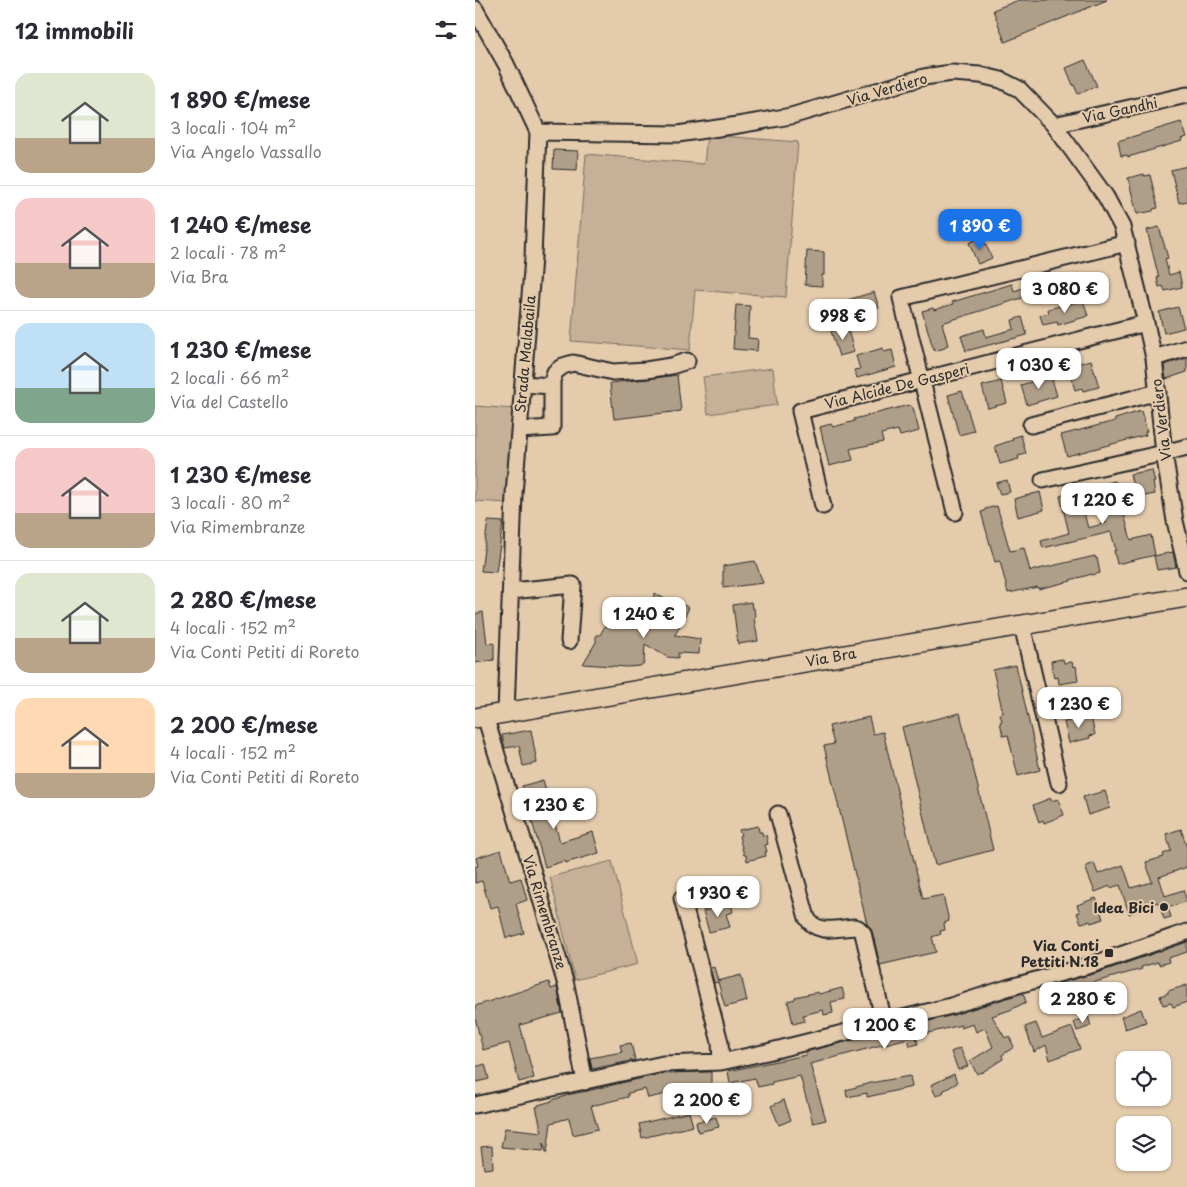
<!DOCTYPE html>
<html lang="it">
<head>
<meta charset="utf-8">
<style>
	:root { --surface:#fff; --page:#f2f2f3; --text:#2b2b33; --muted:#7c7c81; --line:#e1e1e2; --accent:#1a73e8 }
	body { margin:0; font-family:"Playpen Sans",sans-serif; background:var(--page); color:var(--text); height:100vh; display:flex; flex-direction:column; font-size:19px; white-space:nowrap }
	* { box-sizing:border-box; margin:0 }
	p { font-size:16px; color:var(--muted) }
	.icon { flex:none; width:28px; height:28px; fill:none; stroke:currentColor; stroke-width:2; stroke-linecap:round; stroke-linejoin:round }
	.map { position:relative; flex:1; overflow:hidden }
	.details { display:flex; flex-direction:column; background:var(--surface); width:475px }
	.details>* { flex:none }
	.controls { position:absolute; left:641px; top:1051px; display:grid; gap:10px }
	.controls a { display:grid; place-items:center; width:55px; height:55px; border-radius:10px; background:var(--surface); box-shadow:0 1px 4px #0004; font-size:25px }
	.price { position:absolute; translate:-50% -42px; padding:0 11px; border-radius:10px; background:#fff; color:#222; font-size:16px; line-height:32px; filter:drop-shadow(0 1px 2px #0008) }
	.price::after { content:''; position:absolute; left:50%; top:30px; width:15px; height:11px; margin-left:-8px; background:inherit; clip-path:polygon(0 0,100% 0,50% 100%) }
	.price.on { background:var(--accent); color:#fff }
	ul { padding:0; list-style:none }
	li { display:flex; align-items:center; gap:15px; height:125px; padding:0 15px }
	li+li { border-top:1px solid var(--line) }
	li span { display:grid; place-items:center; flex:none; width:140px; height:100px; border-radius:15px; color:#555 }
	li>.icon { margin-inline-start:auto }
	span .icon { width:60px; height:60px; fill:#fffc; stroke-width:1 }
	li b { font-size:21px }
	h2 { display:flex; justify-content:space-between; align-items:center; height:60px; padding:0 15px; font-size:21px }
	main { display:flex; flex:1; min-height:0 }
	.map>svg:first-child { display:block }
	.green { fill:#c6b097; stroke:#786e61 }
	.building { fill:#b09f88; stroke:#2b2b2b }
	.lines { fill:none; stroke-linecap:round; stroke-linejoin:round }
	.minor-casing { stroke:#2b2b2b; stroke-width:19 }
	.major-casing { stroke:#2b2b2b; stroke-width:22 }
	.minor { stroke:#e4cbac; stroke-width:15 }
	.major { stroke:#e4cbac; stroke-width:19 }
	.poi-dot { fill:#2b2b2b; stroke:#e4cbac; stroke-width:2 }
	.labels { text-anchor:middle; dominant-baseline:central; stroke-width:4; stroke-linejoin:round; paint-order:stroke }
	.street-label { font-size:14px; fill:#2b2b2b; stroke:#e4cbac }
	.poi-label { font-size:14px; font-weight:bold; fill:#2b2b2b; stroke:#e4cbac; text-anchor:end }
</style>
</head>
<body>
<main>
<section class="details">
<h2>12 immobili<svg class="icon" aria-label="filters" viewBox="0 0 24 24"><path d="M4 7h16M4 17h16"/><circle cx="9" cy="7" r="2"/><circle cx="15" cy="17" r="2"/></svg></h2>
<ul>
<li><span style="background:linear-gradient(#dfe7d0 65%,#b9a48a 0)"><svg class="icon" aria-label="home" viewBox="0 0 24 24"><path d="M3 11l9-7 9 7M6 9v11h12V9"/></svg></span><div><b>1 890 €/mese</b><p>3 locali · 104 m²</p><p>Via Angelo Vassallo</p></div></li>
<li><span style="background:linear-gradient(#f6c9c9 65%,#b9a48a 0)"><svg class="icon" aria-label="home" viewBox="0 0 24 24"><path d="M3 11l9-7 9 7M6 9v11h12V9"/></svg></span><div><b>1 240 €/mese</b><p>2 locali · 78 m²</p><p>Via Bra</p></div></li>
<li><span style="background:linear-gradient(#bfe0f5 65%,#7fa58c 0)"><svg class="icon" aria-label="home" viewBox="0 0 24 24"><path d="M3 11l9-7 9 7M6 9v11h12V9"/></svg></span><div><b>1 230 €/mese</b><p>2 locali · 66 m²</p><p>Via del Castello</p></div></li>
<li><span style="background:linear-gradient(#f6c9c9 65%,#b9a48a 0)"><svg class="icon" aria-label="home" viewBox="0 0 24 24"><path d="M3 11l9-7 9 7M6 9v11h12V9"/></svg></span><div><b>1 230 €/mese</b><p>3 locali · 80 m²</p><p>Via Rimembranze</p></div></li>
<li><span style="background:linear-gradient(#dfe7d0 65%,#b9a48a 0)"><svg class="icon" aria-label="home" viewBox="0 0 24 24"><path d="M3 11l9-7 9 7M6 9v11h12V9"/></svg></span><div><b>2 280 €/mese</b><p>4 locali · 152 m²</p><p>Via Conti Petiti di Roreto</p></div></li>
<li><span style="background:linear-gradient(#ffd9b3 75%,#b9a48a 0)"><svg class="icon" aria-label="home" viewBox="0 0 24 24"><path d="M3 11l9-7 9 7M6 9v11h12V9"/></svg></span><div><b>2 200 €/mese</b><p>4 locali · 152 m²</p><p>Via Conti Petiti di Roreto</p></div></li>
</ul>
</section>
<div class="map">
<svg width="712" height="1187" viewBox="0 0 712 1187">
	<rect width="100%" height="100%" fill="#e4cbac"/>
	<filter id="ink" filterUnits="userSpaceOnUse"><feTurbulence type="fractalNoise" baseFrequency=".02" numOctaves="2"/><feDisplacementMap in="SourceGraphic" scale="10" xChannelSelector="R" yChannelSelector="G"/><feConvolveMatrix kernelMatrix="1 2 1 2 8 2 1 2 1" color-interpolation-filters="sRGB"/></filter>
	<g filter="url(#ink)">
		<path class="green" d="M232 135 323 142 311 297 220 290 215 350 96 341 111 154 229 164Z
			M298 368 302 405 233 414 228 377Z
			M0 406 40 409 32 503 0 501Z
			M137 861 163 964 100 980 75 877Z"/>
		<path class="building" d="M544 0H632L530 42 518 10Z
			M610 60 622 86 603 94 599 85H598L591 68Z
			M706 122 712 137 706 139 707 141 653 157 652 155 646 156 643 141Z
			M79 150 103 151 102 170 78 169Z
			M712 166V201L704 203 696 170Z
			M669 174V176L675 175 683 208 678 209V211L662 214 653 178Z
			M684 227 693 258 690 259 694 275 704 272 707 287 690 291 688 286 684 287 682 278H684L672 230Z
			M507 237 517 258 503 264 494 243Z
			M332 251 349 252V275H347V286L330 285Z
			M537 284 539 291 548 288 550 297 467 323 473 345 470 346V348L459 351 447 311 458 308 459 310 478 304 477 302Z
			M399 292 404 308 371 318 366 302Z
			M608 300 613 316 583 325 582 322 568 325 565 315 574 313 573 309Z
			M261 305 275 306 273 338 283 339 282 351 258 349Z
			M703 307 709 328 689 333 684 312Z
			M547 317 552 335 491 351 486 336 509 329 511 337 539 329 537 320Z
			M372 326 379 352 364 356 356 331Z
			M408 348 409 352 417 350 421 367 382 378 379 370 385 369 381 356Z
			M712 358V372L691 379 689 365Z
			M616 360 624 387 608 391 607 388 600 390 595 374 597 373 595 366Z
			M202 375 206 411 139 419 135 383 172 379Z
			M576 376 582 396 552 405 546 385Z
			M526 381 532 403 513 408 507 386Z
			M487 391 499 431 484 435 473 395Z
			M434 405 438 408 444 431 425 436 423 430 406 434 408 442 375 449 378 460 354 466 345 427 356 424 358 427 380 421 379 419Z
			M666 411 672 431 670 432 671 435 592 456 586 435 640 421V419Z
			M546 435 551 454 543 456 544 459 525 464 520 446 538 440 537 438Z
			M677 470 680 482H678L680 494 664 497V493L660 494 655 474Z
			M532 480 535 492 525 494 521 483Z
			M640 481 656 540 676 535 680 555 642 564 639 550H641L636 532 568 548 566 541 594 533 585 496 603 491 613 528 631 523 621 486Z
			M565 492 569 510 543 517 539 499Z
			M522 506 535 551 549 548 555 571 620 556V558H622L625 573 617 575V574L595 580 596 581 563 589V587L533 593 525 561 520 562 506 512 510 511V509Z
			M13 521 28 522 21 572 6 571Z
			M698 552 701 567 682 570 679 556Z
			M280 561 288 583 248 588V566Z
			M179 593 197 603 199 600 214 608 200 635 225 639 224 654 203 653V658L192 657 170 644 169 663 165 666 152 667 108 664 121 642V635H125L130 626 175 629 177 622Z
			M276 602 277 608H279L280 618H279L283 641 263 644 258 605Z
			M8 612 12 644 19 643V660L0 663V614Z
			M588 659 589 663 597 662 598 667 601 666 603 681 584 684 583 677 579 678 576 661Z
			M541 665 565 770 543 776 533 735 528 736 525 722 527 721 525 714 528 713 518 670Z
			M485 713 518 850 460 865 427 727Z
			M394 717 398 734 408 732 448 899 468 895 474 921 469 923 470 930 465 931 466 934 457 937 461 952 405 965 397 931 392 924 349 746 359 744 354 726Z
			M611 717 612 718 616 717 620 735 614 736 615 738 594 743 589 722Z
			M56 730 62 763 48 766 44 746 30 748 27 735Z
			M68 780 85 842 118 832 124 853 90 863 89 861 70 867 47 786Z
			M630 791 635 808 613 815 608 797Z
			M576 798V801L583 799 589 815 569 823 568 820 564 822 558 805Z
			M283 826 284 832H287L288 836 291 835 293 844 290 845 292 852H290L291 856 272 861 271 855H269L264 836 266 835 264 830Z
			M706 829 712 848V867L684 877 690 896 708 890 712 901 693 908 696 917 689 919 683 902 664 908V910L654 914 645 885 635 888V886L620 892 610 867 619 863 623 874 648 865 656 888 677 882 671 862 689 857 688 854 696 851 691 834Z
			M26 850 35 881 46 878 52 900 41 904 49 933 31 938 23 906 15 908 7 881 0 883V867L3 866 1 858Z
			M621 898 628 919 616 923 615 921 606 923 602 913 605 912 602 905Z
			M256 904 258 912 251 914 255 927 234 932 228 911Z
			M712 942V952L693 958 694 962 684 965 683 962 666 967 667 969 598 988 600 993 588 997 584 983 622 973Z
			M239 967 243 981 266 975 272 1001 250 1007 243 982 239 983 235 968Z
			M74 982 76 989 82 987 87 1013 45 1025 59 1078 44 1082 34 1043 8 1050 0 1017V1006Z
			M712 985V1002L698 1007 696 1003 688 1005 685 996 693 993V991Z
			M367 988 370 999 356 1002 358 1013 349 1015 348 1010 328 1015 330 1021 318 1024 313 1001 320 999V997L343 992 344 994Z
			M548 993 551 1002 535 1010 517 1016 530 1038 534 1036 539 1047 527 1055 528 1059 506 1073 505 1072 502 1074 495 1061 518 1047 510 1028 501 1032 498 1024 486 1028V1025L441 1036 443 1044 435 1046 433 1038 335 1064 351 1120 338 1123 325 1076 297 1082V1084L283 1087 280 1078 255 1083 253 1071 331 1055 330 1052 478 1015Z
			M666 1009 671 1022 650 1029 646 1017Z
			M613 1016 616 1026 602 1031 599 1022Z
			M561 1023 567 1038 597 1027 605 1049 575 1060 571 1045 559 1052 550 1027Z
			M156 1043 160 1060 117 1069 115 1058 147 1052 145 1045Z
			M485 1048 493 1066 483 1070 476 1052Z
			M10 1064 14 1079 2 1082 0 1074V1067Z
			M236 1072V1092L196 1093 173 1098 170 1089 153 1093V1097L116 1106 123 1129 98 1135 94 1118 76 1123 72 1152H71L69 1143 68 1151 26 1147 30 1128 67 1132 61 1107H63V1105L77 1101V1100L91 1096V1095L112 1091 189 1073Z
			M479 1074 482 1083 468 1091 469 1092 461 1096 456 1085Z
			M435 1076 437 1087 392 1097V1093L372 1097 371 1090 395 1083Z
			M309 1100 316 1120 304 1125 296 1106Z
			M214 1112 218 1126 167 1138 164 1124Z
			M241 1117 244 1127 223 1132 221 1122Z
			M17 1146 18 1168 9 1169 6 1147Z"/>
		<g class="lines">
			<defs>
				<path id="minor" d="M0 9 31 64 63 132 58 258 39 494 31 713
					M579 125 712 95
					M63 132 203 134 263 125 316 116 449 77 477 73 505 75 526 80 544 89 579 125 631 197 647 227 671 323 679 358 689 453 700 521 712 571
					M679 358 712 348
					M48 384 77 386
					M556 425 683 392
					M44 430 77 428V381L80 372 88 366 98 363 138 372 171 370 196 366 212 361
					M568 480 689 453 712 447
					M348 506 325 411 671 323
					M480 512 426 298 652 243
					M36 591 98 585 94 641
					M547 625 584 783
					M10 716 58 872 91 985 110 1082
					M303 814 332 918C342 935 361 928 379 927L383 928 388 933 409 1022
					M207 898 245 1042 246 1062
					M0 1105 188 1064 246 1062 292 1052 476 1006 532 988 619 964 712 932"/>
				<path id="major" d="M0 718 712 597"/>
			</defs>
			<use href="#minor" class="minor-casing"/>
			<use href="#major" class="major-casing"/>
			<use href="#minor" class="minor"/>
			<use href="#major" class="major"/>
		</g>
	</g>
	<g class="poi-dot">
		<circle cx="689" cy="907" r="5"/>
		<rect x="629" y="948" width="10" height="10" rx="2.5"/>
	</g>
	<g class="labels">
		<g class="street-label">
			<text transform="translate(412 89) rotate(-16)">Via Verdiero</text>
			<text transform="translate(645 110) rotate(-12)">Via Gandhi</text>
			<text transform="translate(50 354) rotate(-85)">Strada Malabaila</text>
			<text transform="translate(422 386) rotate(-14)">Via Alcide De Gasperi</text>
			<text transform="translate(686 420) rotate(-97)">Via Verdiero</text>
			<text transform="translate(356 657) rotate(-10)">Via Bra</text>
			<text transform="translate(70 912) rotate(73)">Via Rimembranze</text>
		</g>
		<g class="poi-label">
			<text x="679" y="907">Idea Bici</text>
			<text x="624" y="945">Via Conti<tspan x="624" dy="16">Pettiti N.18</tspan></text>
		</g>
	</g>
</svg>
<div class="controls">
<a><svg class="icon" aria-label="locate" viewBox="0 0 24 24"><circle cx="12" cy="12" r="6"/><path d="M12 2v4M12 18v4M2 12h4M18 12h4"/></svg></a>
<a><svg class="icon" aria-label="layers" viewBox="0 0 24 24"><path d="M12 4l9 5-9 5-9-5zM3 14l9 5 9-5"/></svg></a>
</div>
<b class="price on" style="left:505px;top:251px">1 890 €</b>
<b class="price" style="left:590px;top:314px">3 080 €</b>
<b class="price" style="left:368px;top:341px">998 €</b>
<b class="price" style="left:564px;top:390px">1 030 €</b>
<b class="price" style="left:628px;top:525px">1 220 €</b>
<b class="price" style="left:169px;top:639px">1 240 €</b>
<b class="price" style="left:604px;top:729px">1 230 €</b>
<b class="price" style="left:79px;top:830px">1 230 €</b>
<b class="price" style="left:243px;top:918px">1 930 €</b>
<b class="price" style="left:608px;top:1024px">2 280 €</b>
<b class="price" style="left:410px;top:1050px">1 200 €</b>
<b class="price" style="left:232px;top:1125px">2 200 €</b>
</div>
</main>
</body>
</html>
